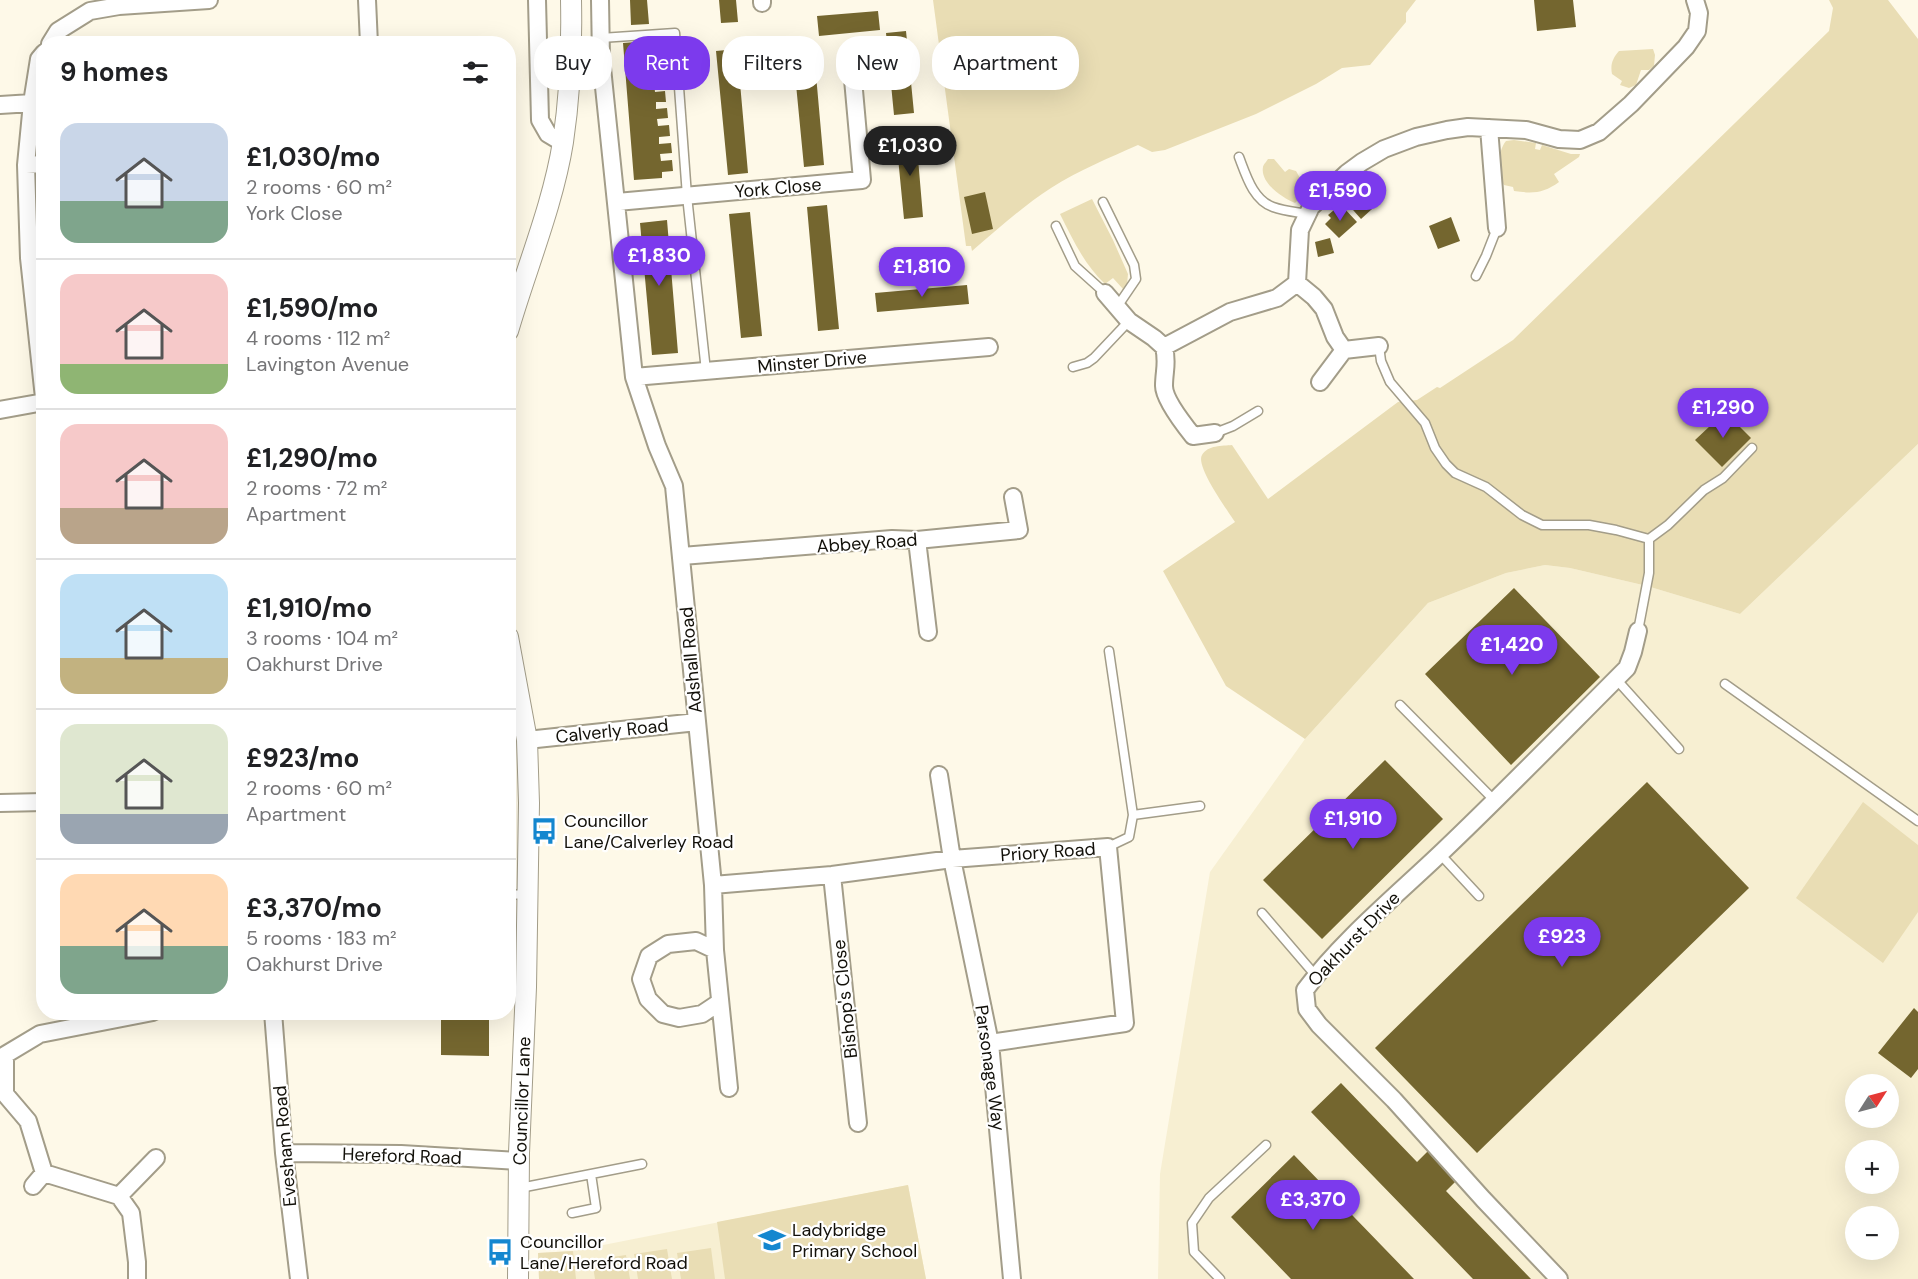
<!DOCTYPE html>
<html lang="en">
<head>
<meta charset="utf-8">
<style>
	:root { --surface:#fff; --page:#f6f6f6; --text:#202124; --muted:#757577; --line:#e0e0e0; --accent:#7c3aed }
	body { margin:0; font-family:"DM Sans",sans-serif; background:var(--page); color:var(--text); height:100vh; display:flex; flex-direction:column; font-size:22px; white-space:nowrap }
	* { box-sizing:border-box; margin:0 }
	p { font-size:20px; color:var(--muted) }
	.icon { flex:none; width:33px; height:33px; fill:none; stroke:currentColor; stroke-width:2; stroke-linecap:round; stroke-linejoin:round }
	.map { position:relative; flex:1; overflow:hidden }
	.details { position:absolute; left:36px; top:36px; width:480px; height:984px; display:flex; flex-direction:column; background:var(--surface); border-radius:24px; box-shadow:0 6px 24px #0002 }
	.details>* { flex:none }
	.banner { position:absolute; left:534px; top:36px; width:570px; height:54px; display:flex; gap:12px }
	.needle { width:39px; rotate:54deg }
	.controls { position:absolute; left:1845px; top:1074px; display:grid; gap:12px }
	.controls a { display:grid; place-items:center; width:54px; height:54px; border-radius:50%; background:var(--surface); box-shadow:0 6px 24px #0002; font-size:30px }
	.price { position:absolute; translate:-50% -51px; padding:0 14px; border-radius:21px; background:var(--accent); color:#fff; font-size:20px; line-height:39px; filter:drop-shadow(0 2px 3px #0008) }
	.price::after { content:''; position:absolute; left:50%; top:36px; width:18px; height:14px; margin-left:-9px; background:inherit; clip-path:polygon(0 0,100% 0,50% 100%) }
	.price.active { background:#222; color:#fff }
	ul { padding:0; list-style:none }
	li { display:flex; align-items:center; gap:18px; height:150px; padding:0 24px }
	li+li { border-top:2px solid var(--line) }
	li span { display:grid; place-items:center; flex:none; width:168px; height:120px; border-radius:18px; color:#555 }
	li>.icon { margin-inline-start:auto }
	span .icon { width:72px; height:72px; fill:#fffc; stroke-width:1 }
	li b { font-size:26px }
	h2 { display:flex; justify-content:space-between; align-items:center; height:72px; padding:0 24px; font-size:26px }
	.tag { padding:0 21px; border-radius:24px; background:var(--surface); box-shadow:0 6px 24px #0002; font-size:21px; line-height:54px }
	.tag.active { background:var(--accent); color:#fff }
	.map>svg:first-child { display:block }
	.built { fill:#f7efd2; fill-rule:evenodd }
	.green { fill:#e9ddb4 }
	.building { fill:#74662f }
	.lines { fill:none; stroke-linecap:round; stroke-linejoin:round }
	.service-casing { stroke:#a39d89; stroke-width:11 }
	.minor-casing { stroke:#a39d89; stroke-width:20 }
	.tertiary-casing { stroke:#a39d89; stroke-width:22 }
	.service { stroke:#fff; stroke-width:8 }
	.minor { stroke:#fff; stroke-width:16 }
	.tertiary { stroke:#fff; stroke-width:20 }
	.labels { text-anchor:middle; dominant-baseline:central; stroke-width:4.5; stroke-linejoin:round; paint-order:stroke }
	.street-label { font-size:18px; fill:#121009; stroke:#fff }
	.poi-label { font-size:18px; fill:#121009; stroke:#fff; text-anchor:start }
</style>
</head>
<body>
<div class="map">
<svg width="1918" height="1279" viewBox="0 0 1918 1279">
	<rect width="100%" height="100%" fill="#fef9e8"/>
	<path class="built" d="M1918 444V1279H1158L1160 1174 1210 872 1305 739 1428 603 1506 573 1545 565 1570 568 1647 586 1740 614ZM1856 1084H1888V1118H1856ZM1856 1150H1888V1184H1856ZM1856 1216H1888V1250H1856Z
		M908 1185 926 1279H539L538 1253 573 1251Z"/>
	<path class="green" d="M933 0H1416L1406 13V22L1370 65 1342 68 1316 84 1256 114 1165 150 1152 152 1138 145C1109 158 1079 170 1051 188 1023 206 998 229 972 251L971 246H966Z
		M1829 0H1888L1918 39V444L1740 614 1647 586 1570 568 1545 565 1506 573 1428 603 1305 739 1226 686 1163 571 1235 522C1228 511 1195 466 1202 455 1208 445 1222 446 1232 445L1268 499 1398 402 1417 400 1437 387 1440 388 1513 340 1829 31 1833 8Z
		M1653 49 1655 55 1654 66 1649 70H1641L1636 85 1629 88 1620 85 1622 81 1612 74C1610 64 1613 58 1619 51Z
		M1514 140 1536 143 1535 149 1540 150 1542 145 1571 154H1580L1579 157 1554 174 1559 182C1544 193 1533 194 1514 191L1513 187 1504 185C1497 174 1497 152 1506 141Z
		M1268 159H1274L1285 172 1289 169 1296 171 1300 178 1299 189 1303 195 1295 203C1283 198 1260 183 1263 167 1263 165 1267 161 1268 159Z
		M1092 199 1113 240 1128 274 1127 285 1123 289 1113 278 1105 284C1084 264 1073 240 1060 214Z
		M1863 802 1918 845V912L1883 963 1796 898Z
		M908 1185 926 1279H725L717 1222Z
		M711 1248 715 1279H681L677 1253Z
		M667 1249 672 1279H638L634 1254Z
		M573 1251 576 1279H539L538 1253Z
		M626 1255 630 1279H595L592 1260Z"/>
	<path class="building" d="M630 0H647L649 24 631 25Z
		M719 0H736L738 22 721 23Z
		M1534 0H1573L1576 27 1537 31Z
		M878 11 880 30 819 36 817 16Z
		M906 31 914 113 894 115 886 33Z
		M661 40 663 53 646 54 647 68 663 67 664 83 654 84 655 92 665 91 666 102H656V109L667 108 668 118 657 119 658 126 669 125 670 136 659 137V144L671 143 672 153 660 154 661 161 672 160 673 171 662 172V178L634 180 623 43Z
		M813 41 824 165 804 167 792 43Z
		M737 49 748 173 728 175 716 51Z
		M916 135 923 217 904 219 896 137Z
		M1368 189 1379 201 1374 206 1362 194Z
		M985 192 993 229 972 234 964 197Z
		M1357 192 1372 209 1361 219 1346 202Z
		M827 205 839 329 818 331 807 207Z
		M1343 207 1357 222 1339 238 1325 224 1331 218 1328 215 1334 210 1337 213Z
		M750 212 762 336 741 338 729 214Z
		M1451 217 1460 241 1438 249 1429 226Z
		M667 220 678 353 652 355 640 223Z
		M1330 238 1334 253 1318 257 1315 242Z
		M967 285 969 304 877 312 875 293Z
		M1725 412 1751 438 1722 467 1695 440Z
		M1514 588 1600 677 1511 765 1425 674Z
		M1385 760 1443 819 1322 939 1263 880Z
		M1647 782 1749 888 1477 1153 1375 1048Z
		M1914 1008 1918 1012V1069L1911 1078 1878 1053Z
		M441 1012H489V1056L441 1055Z
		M1341 1083 1417 1162 1429 1150 1457 1180 1446 1191 1531 1279H1473L1311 1112Z
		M1294 1155 1414 1279H1291L1231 1217Z"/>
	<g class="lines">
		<defs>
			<path id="service" d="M601 38 675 33 687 196 706 371
				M1239 157C1246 175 1253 200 1273 207 1284 211 1296 212 1307 214
				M1103 202 1134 265 1136 279 1117 307
				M1056 226 1075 266 1105 293
				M1476 276 1486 256 1497 228
				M1379 346 1381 361 1390 382 1425 423 1435 448 1446 464 1455 473 1486 487 1522 515 1542 525H1589L1616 530 1649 539 1668 525 1704 490 1723 478 1752 448
				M1073 367 1087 363 1094 358 1129 321
				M1215 433 1233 426 1258 411
				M1638 631 1649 573V539
				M1109 651 1133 815
				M1616 679 1679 749
				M1725 684 1918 821
				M1400 705 1495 801
				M1108 847 1129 837 1133 815 1200 806
				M1440 854 1479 896
				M508 895 527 894
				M1262 913 1316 976
				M520 1188 642 1164
				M572 1213 596 1208 591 1174
				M1220 1279 1194 1252 1192 1223 1209 1198 1266 1145"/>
			<path id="minor" d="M367 0 369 44
				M537 0 540 120 548 134 563 143
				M600 0 601 58 634 377 657 446 674 486 713 885 715 950 729 1088
				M762 0V3
				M50 44 58 31 90 11 119 6 209 0
				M44 53 39 59 32 103 26 165 29 258 44 398
				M572 57 601 58
				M0 105 32 103
				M1489 128 1497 228
				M26 165 44 164
				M617 202 862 180 852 68
				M1297 283 1314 297 1324 309 1335 337 1344 350 1379 346
				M1105 293 1129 321 1154 338 1164 347 1230 312 1277 298 1297 283 1300 230 1311 207 1347 173 1362 162 1384 149 1416 137 1447 130 1468 127 1526 130 1559 139 1580 140 1599 132 1631 104 1686 47 1697 31 1699 13 1695 0
				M1164 347C1168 363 1164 371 1164 386 1164 399 1185 426 1193 436L1215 433
				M634 377 989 347
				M1320 382 1344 350
				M0 410 44 402
				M917 540 928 632
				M682 556 892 539 917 540 1019 530 1013 497
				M527 740 697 722
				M939 775 952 859 990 1043 1012 1279
				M0 803 44 802
				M832 875 858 1123
				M713 885 832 875 952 859 1108 847 1125 1023 990 1043
				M715 950 696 941 668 944 649 956 641 979 648 999 663 1014 679 1018 702 1014 720 1002
				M273 1012 284 1153 299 1279
				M284 1153 401 1154 520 1161
				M33 1186 44 1173
				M119 1196 156 1158
				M137 1279V1262L131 1213 119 1196 44 1173 28 1121 5 1094V1055L40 1034 153 1012
				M1559 1279 1483 1199 1394 1100 1319 1025 1307 1009 1305 990C1342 940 1398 894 1443 851 1506 791 1566 729 1627 668L1633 652 1638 631"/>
			<path id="tertiary" d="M508 331C526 269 553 205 563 142 570 95 572 47 571 0
				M508 637 527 740 529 803 526 987 519 1153 518 1279"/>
		</defs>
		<use href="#service" class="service-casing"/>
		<use href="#minor" class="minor-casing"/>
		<use href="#tertiary" class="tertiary-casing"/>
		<use href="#service" class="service"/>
		<use href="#minor" class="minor"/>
		<use href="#tertiary" class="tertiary"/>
	</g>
	<defs>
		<symbol id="bus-bare" viewBox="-9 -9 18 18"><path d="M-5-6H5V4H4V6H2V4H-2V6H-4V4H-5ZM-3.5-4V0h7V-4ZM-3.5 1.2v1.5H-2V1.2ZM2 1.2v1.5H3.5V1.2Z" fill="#1487cf" stroke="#fff" stroke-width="2.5" paint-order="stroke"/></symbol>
		<symbol id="school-bare" viewBox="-9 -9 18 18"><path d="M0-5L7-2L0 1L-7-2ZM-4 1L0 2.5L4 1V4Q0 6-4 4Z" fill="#1487cf" stroke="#fff" stroke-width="2.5" paint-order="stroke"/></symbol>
	</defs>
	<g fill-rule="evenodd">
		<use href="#bus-bare" x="525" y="812" width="38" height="38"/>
		<use href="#school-bare" x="753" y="1221" width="38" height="38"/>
		<use href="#bus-bare" x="481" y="1233" width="38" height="38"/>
	</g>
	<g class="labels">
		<g class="street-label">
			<text transform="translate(778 188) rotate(-5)">York Close</text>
			<text transform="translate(812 362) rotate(-5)">Minster Drive</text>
			<text transform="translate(867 543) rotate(-4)">Abbey Road</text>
			<text transform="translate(691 660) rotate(-95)">Adshall Road</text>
			<text transform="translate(612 731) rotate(-6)">Calverly Road</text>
			<text transform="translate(1048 852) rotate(-4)">Priory Road</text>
			<text transform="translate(1354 939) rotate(-46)">Oakhurst Drive</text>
			<text transform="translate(845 999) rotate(-96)">Bishop's Close</text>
			<text transform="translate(990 1068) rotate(82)">Parsonage Way</text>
			<text transform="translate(522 1101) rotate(-88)">Councillor Lane</text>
			<text transform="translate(285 1146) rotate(-95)">Evesham Road</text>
			<text transform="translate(402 1156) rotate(2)">Hereford Road</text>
		</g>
		<g class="poi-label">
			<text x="564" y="821">Councillor<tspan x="564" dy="21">Lane/Calverley Road</tspan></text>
			<text x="792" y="1230">Ladybridge<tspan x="792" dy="21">Primary School</tspan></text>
			<text x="520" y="1242">Councillor<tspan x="520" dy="21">Lane/Hereford Road</tspan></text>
		</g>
	</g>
</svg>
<div class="controls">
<a><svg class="needle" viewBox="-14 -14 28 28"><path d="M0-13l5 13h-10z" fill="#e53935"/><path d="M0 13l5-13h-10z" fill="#757577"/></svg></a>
<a>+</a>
<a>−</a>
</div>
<b class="price active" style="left:910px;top:177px">£1,030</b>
<b class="price" style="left:1340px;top:222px">£1,590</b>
<b class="price" style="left:659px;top:287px">£1,830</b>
<b class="price" style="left:922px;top:298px">£1,810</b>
<b class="price" style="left:1723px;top:439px">£1,290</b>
<b class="price" style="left:1512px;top:676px">£1,420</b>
<b class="price" style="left:1353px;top:850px">£1,910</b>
<b class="price" style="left:1562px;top:968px">£923</b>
<b class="price" style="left:1313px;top:1231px">£3,370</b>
<div class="banner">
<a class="tag">Buy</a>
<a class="tag active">Rent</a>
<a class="tag">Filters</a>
<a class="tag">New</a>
<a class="tag">Apartment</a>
</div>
<section class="details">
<h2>9 homes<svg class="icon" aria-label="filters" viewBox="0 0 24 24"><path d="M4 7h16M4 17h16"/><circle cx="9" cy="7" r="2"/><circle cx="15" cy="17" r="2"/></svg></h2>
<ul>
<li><span style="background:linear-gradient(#c9d6e8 65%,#7fa58c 0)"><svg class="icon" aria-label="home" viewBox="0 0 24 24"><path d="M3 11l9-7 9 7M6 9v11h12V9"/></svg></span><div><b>£1,030/mo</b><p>2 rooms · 60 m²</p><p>York Close</p></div></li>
<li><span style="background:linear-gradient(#f6c9c9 75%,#8fb573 0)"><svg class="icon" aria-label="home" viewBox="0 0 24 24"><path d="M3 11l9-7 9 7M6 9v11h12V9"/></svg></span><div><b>£1,590/mo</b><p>4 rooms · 112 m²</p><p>Lavington Avenue</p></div></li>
<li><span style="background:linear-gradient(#f6c9c9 70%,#b9a48a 0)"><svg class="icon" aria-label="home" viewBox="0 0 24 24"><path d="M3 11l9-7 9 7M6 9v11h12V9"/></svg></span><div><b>£1,290/mo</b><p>2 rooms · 72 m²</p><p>Apartment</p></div></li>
<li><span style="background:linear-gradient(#bfe0f5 70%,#c2b280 0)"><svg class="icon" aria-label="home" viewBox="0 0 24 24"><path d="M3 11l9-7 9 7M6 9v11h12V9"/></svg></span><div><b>£1,910/mo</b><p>3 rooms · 104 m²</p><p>Oakhurst Drive</p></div></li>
<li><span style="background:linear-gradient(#dfe7d0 75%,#9aa5b1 0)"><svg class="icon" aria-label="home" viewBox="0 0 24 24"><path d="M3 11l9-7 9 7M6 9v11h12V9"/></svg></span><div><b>£923/mo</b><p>2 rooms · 60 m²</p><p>Apartment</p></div></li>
<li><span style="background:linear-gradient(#ffd9b3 60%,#7fa58c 0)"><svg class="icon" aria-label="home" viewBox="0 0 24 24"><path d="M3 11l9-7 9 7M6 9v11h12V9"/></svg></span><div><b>£3,370/mo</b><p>5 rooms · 183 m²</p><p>Oakhurst Drive</p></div></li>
</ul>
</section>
</div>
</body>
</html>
